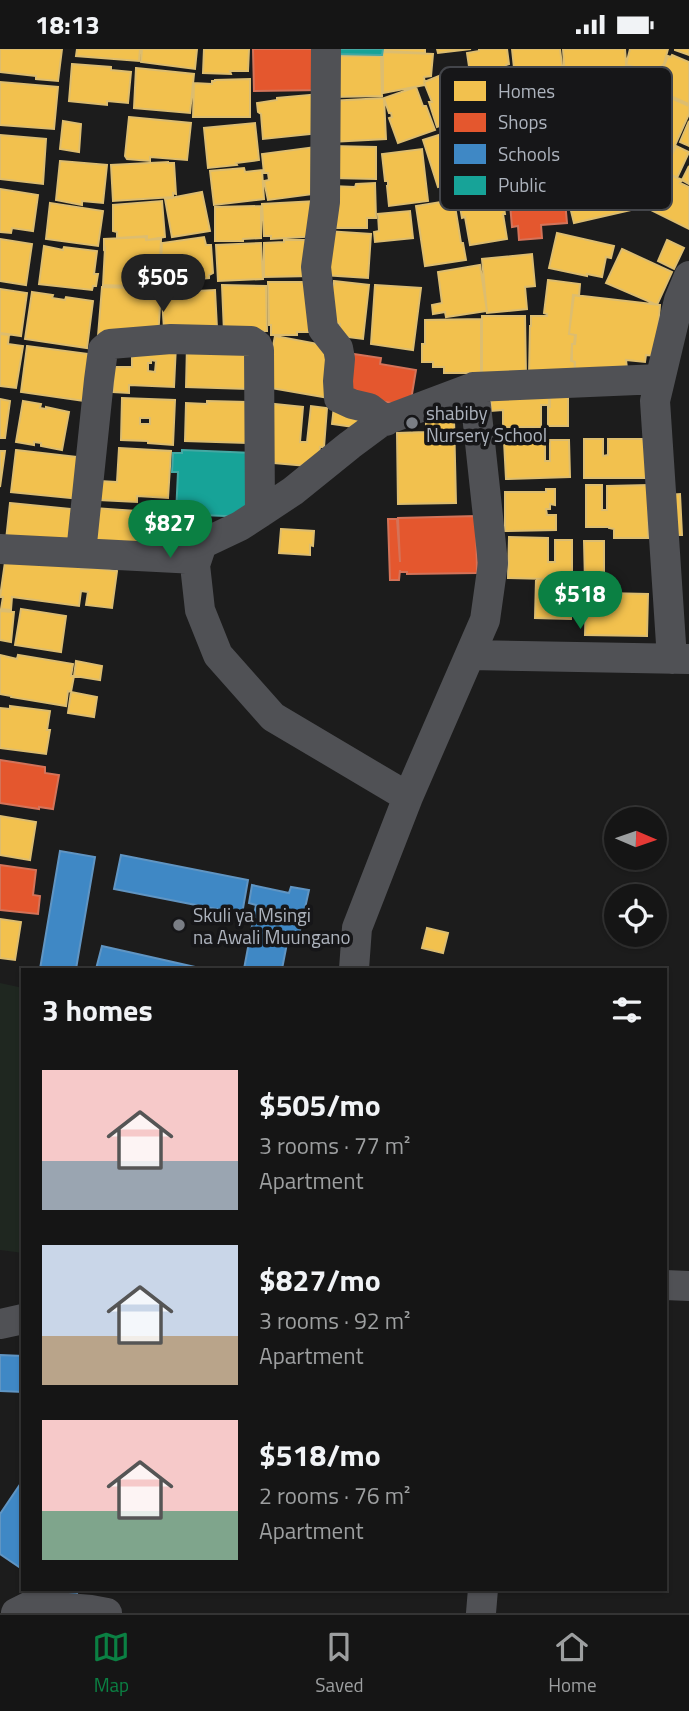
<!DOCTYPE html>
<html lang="en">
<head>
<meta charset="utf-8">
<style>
	:root { --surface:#151515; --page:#222; --text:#f1f3f6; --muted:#9d9fa0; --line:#343434; --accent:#0b8043 }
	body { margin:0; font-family:"Titillium Web",sans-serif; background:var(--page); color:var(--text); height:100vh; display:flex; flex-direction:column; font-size:26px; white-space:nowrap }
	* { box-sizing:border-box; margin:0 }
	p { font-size:23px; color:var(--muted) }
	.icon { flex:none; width:38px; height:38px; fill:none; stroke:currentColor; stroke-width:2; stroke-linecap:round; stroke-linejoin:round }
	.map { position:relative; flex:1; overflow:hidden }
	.drawer { position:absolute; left:21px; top:919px; width:646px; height:623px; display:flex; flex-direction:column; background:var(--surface); border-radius:0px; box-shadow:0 2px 5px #0004,0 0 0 2px var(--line) }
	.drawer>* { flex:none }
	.needle { width:46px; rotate:92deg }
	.fabs { position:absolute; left:604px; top:758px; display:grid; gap:14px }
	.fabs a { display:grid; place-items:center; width:63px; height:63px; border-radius:50%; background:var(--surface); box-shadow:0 2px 5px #0004,0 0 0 2px var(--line); font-size:35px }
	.price { position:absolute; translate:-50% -60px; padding:0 16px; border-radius:24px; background:var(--accent); color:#fff; font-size:23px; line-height:46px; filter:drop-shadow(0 2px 4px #0008) }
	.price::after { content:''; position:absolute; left:50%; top:42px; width:21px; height:16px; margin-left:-10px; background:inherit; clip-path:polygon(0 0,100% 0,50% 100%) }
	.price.on { background:#222; color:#fff }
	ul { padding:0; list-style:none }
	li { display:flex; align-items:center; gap:21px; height:175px; padding:0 21px }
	li span { display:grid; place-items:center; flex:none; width:196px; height:140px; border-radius:0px; color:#555 }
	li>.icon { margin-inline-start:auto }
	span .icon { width:84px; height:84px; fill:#fffc; stroke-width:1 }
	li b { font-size:30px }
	h2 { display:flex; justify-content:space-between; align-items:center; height:84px; padding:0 21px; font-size:30px }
	.status { display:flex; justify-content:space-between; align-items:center; height:49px; padding:0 35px; background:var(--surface); direction:ltr }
	.status svg { height:19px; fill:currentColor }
	.tab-bar { display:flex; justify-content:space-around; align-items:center; height:98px; border-top:2px solid var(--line); background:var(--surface); font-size:19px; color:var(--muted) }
	.tab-bar a { display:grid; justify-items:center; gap:4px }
	.tab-bar .on { color:var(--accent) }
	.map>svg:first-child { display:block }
	.green { fill:#1f2720 }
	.homes { fill:#f2c14e; stroke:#ddbd6f; stroke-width:2; fill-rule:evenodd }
	.shops { fill:#e4572e; stroke:#d47359; stroke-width:2 }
	.schools { fill:#3f88c5; stroke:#6095c3; stroke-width:2 }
	.public { fill:#17a398; stroke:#44a8a3; stroke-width:2 }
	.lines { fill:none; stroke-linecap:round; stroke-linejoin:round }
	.minor { stroke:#505155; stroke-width:30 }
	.poi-dot { fill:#7a7e85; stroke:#161618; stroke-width:2.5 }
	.labels { text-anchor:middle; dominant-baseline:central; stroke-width:7; stroke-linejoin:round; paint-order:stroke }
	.poi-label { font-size:19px; fill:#adb3bd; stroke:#161618; text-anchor:start }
	.key { fill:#161618; stroke:#43454a; stroke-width:2 }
	.key-label { font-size:19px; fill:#adb3bd }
</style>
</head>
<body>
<div class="status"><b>18:13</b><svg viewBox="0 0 49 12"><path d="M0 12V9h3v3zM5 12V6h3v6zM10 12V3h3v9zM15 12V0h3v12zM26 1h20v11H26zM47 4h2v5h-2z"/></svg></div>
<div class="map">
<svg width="689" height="1564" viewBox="0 0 689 1564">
	<rect width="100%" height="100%" fill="#1c1c1c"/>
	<path class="green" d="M0 934 23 939V1204L0 1201Z"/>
	<path class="homes" d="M0 0H62L58 32 36 30V27L0 23Z
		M77 0H140L139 12 76 7Z
		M142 0H197L195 20 141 13Z
		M204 0H249L248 22H230L231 25 203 24Z
		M383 0H425V4L383 2Z
		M437 0H471L438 4Z
		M479 0H507L509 15 506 16 508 29 512 28 513 40 499 43V49L477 53 475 36 472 37 467 4 479 2Z
		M512 0H560L564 32 516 38Z
		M563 0H625L627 27 565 31Z
		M630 0H668L664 15 653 23 626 16Z
		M675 0H689V6L675 1Z
		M383 3 433 5 431 27 424 28 425 36 383 44Z
		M672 6 689 13V55L657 41 658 38H656L668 7 671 8Z
		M333 7H381L382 47 333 48Z
		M72 15 111 18V21L131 23 128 54 107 52V56L69 52Z
		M136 19 194 25 190 64 134 59Z
		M456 20 463 39 467 38 476 64 437 78 429 53H432L424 33Z
		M250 30V68H193L194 34 212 35V32H215V31Z
		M0 33 58 38 54 80 0 76Z
		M642 36 689 57V65L668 112 634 97 642 78 626 71Z
		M416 38 423 57H426L435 81 398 94 389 69 392 68 391 64H389L384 49Z
		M320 45 319 84 263 90 261 65 258 63 257 54 277 51V49Z
		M384 49 386 90 331 93 329 52Z
		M129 68 191 74 187 111 150 108V112L127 110 125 107Z
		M63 72 81 75 79 103 60 100Z
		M689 72V97L680 93Z
		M255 74 259 111 236 114 237 116 208 119 204 79Z
		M461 79 476 126 438 138 423 91Z
		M0 86 46 90 43 135 0 130Z
		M332 97 376 98V130L332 129Z
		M676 97 689 103 677 129 664 123Z
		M315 98 321 144 268 151 264 132 269 131 268 124H264L262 105Z
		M422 100 428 152 389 157 387 137H388V132H385L382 105Z
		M60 112 107 116 103 154 82 152V156L56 151Z
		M168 113V114H174L176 145 173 144V148L113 152 111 116Z
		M689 117V135L682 131Z
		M244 119 245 123 262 121 264 150 214 156 210 122Z
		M627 119 633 147 628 148 631 161 574 174 564 133 584 129 585 133 595 130 594 127Z
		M661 121 682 131 680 134 689 138V180L643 157Z
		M499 127 505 165H503L507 190 470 196 465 168 462 169 456 135Z
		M375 134 376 169H367V179H333L332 137 355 138 356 135Z
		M0 140 38 146 33 182 12 179 11 184 0 183Z
		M202 143 210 182 172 188 165 150Z
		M454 151 461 194H463L466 211 425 217 416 157Z
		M162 152 165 188 147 191V187L117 189V183L113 182V156Z
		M316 152 318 187 271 190V187H264L262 155Z
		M50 154 103 162 98 197 46 190Z
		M261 157V189L243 190V192H215V158Z
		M410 162 413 189 375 193 374 183 379 182 378 165Z
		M326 182 371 185 368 229 323 226Z
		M557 184 614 197 611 209 606 208 602 228 587 225V227L549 219Z
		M146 188V191L161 190 159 238 103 236 105 199 104 200V190Z
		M204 188 206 196H211L213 224 209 226V229L198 230 199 235 160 234 162 194Z
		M0 190 32 195 26 236 0 232Z
		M284 191H310L311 227 264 228V194L284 193Z
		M667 191 684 199 674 220 658 212Z
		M261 194 263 230 218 232 216 196Z
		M44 197 63 201 64 198 97 202 94 225H98L96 237H93L92 241 39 235Z
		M622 200 672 223 657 256 606 234Z
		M532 205 535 237 525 238 527 260 487 264 482 210Z
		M480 216 487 262 446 268 445 263 433 265 432 256 442 254 438 223Z
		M548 231 580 235 579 247 573 246 569 285 575 286 574 295H572L571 312 575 313 574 327H529L530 277H531V267H547V265L544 264Z
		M334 232 369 236 363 290 339 287 340 275 326 274 330 236H334Z
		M268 233H316L315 283H297V286H271V276H269Z
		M222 236 266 237 267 282 224 283Z
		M375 236 421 239 413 301 371 295Z
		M102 238 161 240 158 290 98 287Z
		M0 240 27 244 21 287 0 284Z
		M215 241 217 279 164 280 162 250 179 249 178 243Z
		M32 243 53 246 52 249 65 251 66 248 93 252 87 299 25 290Z
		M574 246 660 256 656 307 646 306 645 313 626 311 627 319 575 321V313L572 312V295H575L576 286 569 285Z
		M482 267H525L526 327H482Z
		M481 270V324H444V318H433V313H422V295H425V271Z
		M0 285 9 286 8 295 23 297 16 339 0 337Z
		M275 287 334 298 329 349 265 338Z
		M132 294 176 296 174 338 129 336V344L113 343 114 318H132ZM151 311 156 312 155 323 148 322V314H151Z
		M187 296 249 297 248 340 186 338Z
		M27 297 89 305 85 352 21 343Z
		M549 344V356H541V378H503V361L491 362V346Z
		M550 344H568V377H548V358H550Z
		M122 349 175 351 173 396 148 394V392L121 391ZM140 369H150V375H140Z
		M0 350 10 352 5 389H0Z
		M23 352 41 355 40 359 46 360V358L69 363 62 401 41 397V394L34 393V396L16 393Z
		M207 352 248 353 247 394 185 392 186 354 207 355Z
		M265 354 303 358 300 393H307L311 357 327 359 324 398H320L318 418 263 413Z
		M334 357 363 361 361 379 332 375Z
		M454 369 456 454 398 455 397 384 426 383V370Z
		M584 390H603V407L608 406V390H646V429H584Z
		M545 391V412H550V391H569L570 428 506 430 504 392Z
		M119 399 171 402 168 449 137 447V453L99 451 100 432 117 433Z
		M16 401 85 409 80 450 11 443Z
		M0 402H5L0 438Z
		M586 436H602V461H607V437L648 436V489H614V480L609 479V478H586Z
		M546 440H555V456L550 455V460H546L547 466H556V481L505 482V443H546Z
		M680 445 682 486H666L667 446Z
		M10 454 80 461 75 499 6 491Z
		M94 459 136 462V464L177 467 174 501 91 500ZM137 479H146L145 491 136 490Z
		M281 480 314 482 313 497 310 496V506L279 504Z
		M509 488 548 489V513H555V491H572V526H548V530L508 529Z
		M584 492H604V533H585Z
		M6 506 81 515V520H89V518L117 522 112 559 86 556 88 543 81 542 79 557 12 548 11 561 1 560 3 548H0Z
		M536 530 572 531 571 570 535 569Z
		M584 535 603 538V544L648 545 647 587 585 586 586 547H583Z
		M21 560 66 567 61 603 15 596Z
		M0 562 14 563 11 593 0 591Z
		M0 606 17 610 18 606 73 615 71 627H74L71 643 68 642 66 657 11 648V647L0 645Z
		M76 612 102 617 100 631 74 627Z
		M71 643 97 648 94 668 68 664Z
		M10 657 50 662 47 681H50L46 705 0 699V659L10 660Z
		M0 767 36 773 30 811 0 806Z
		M0 870 21 873 15 911 0 909Z
		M427 879 448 884 443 904 422 899Z"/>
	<path class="shops" d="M253 0H320L321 41 254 42Z
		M550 139 551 143 564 141 567 174 541 176 542 189 519 191 518 177 512 178 509 143Z
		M354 305 381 309 380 315 416 321 410 357 342 346Z
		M476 467 477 524 407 525V523H400V521L399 531H390L388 470H397L400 513 398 469Z
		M0 711 45 718V724L59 726 53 760 39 758V760L0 754Z
		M0 816 36 821 33 846 40 847 38 865 0 861Z"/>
	<path class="schools" d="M60 802 95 808 76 920H40Z
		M121 806 248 831 242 865 114 840Z
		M252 836 289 844 291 838 309 841 299 886 289 884 282 920H244L256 856 249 854Z
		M102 897 204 920H96Z
		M0 1306 23 1307V1343L0 1342Z
		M23 1431V1519L22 1520 0 1505V1465Z
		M48 1540H78L75 1553 46 1548Z"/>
	<path class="public" d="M334 0H383L382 6 334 5Z
		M182 401 253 404 250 468 176 465 178 423H172L173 404H182Z"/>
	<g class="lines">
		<path class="minor" d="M326 0 325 153 316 218 323 280 338 299 340 310 338 332 339 349 352 355 369 359 386 372
			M0 500 196 510
			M81 504 99 331 103 301 110 295 171 290 251 292 257 296 259 301 260 464
			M470 606 689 610
			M672 610 655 352 679 251 689 227
			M408 748 273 668 218 606 200 561 195 516 202 495 240 477 260 464 293 442 350 396 381 373 474 338
			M354 920 357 879 408 748 485 571 493 514 474 338 660 330
			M665 1236 689 1237
			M0 1275 23 1270
			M16 1564 32 1556 91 1561 107 1564
			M481 1564 483 1540"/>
	</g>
	<g class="poi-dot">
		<circle cx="412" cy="374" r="7"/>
		<circle cx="179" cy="876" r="7"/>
	</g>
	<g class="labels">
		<g class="poi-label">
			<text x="426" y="363">shabiby<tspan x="426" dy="22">Nursery School</tspan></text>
			<text x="193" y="865">Skuli ya Msingi<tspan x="193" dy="22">na Awali Muungano</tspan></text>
		</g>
	</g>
	<rect x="440" y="18" width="232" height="143" rx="10" class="key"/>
	<rect x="454" y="32" width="32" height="20" fill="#f2c14e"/>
	<rect x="454" y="64" width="32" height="19" fill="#e4572e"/>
	<rect x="454" y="95" width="32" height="20" fill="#3f88c5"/>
	<rect x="454" y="127" width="32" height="19" fill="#17a398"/>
	<g class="key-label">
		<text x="498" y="49">Homes</text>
		<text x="498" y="80">Shops</text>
		<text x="498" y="112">Schools</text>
		<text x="498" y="143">Public</text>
	</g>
</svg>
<div class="fabs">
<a><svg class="needle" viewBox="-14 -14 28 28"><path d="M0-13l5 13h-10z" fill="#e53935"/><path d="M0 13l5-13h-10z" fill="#9d9fa0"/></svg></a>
<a><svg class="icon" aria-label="locate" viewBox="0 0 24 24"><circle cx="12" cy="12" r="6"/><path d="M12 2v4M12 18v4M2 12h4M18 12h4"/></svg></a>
</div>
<b class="price on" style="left:163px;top:265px">$505</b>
<b class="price" style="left:170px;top:511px">$827</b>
<b class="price" style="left:580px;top:582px">$518</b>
<section class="drawer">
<h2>3 homes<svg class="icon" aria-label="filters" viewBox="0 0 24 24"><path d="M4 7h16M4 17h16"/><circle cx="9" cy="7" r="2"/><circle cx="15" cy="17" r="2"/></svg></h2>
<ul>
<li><span style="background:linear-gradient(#f6c9c9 65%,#9aa5b1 0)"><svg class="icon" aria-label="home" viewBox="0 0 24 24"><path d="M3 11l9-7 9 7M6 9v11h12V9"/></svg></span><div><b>$505/mo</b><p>3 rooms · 77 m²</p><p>Apartment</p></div></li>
<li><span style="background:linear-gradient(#c9d6e8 65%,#b9a48a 0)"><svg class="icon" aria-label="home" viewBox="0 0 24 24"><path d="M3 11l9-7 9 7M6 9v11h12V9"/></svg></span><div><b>$827/mo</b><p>3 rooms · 92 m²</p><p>Apartment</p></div></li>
<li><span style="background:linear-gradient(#f6c9c9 65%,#7fa58c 0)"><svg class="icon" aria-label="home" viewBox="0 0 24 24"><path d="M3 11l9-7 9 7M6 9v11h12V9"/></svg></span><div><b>$518/mo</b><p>2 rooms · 76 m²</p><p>Apartment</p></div></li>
</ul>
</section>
</div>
<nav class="tab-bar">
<a class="on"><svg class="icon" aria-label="map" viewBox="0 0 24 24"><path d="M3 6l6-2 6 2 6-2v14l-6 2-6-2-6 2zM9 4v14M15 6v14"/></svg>Map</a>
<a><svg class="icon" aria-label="saved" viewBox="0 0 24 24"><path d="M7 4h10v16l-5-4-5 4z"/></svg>Saved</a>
<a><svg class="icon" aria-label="home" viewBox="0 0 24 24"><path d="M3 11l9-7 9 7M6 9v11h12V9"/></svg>Home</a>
</nav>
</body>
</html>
